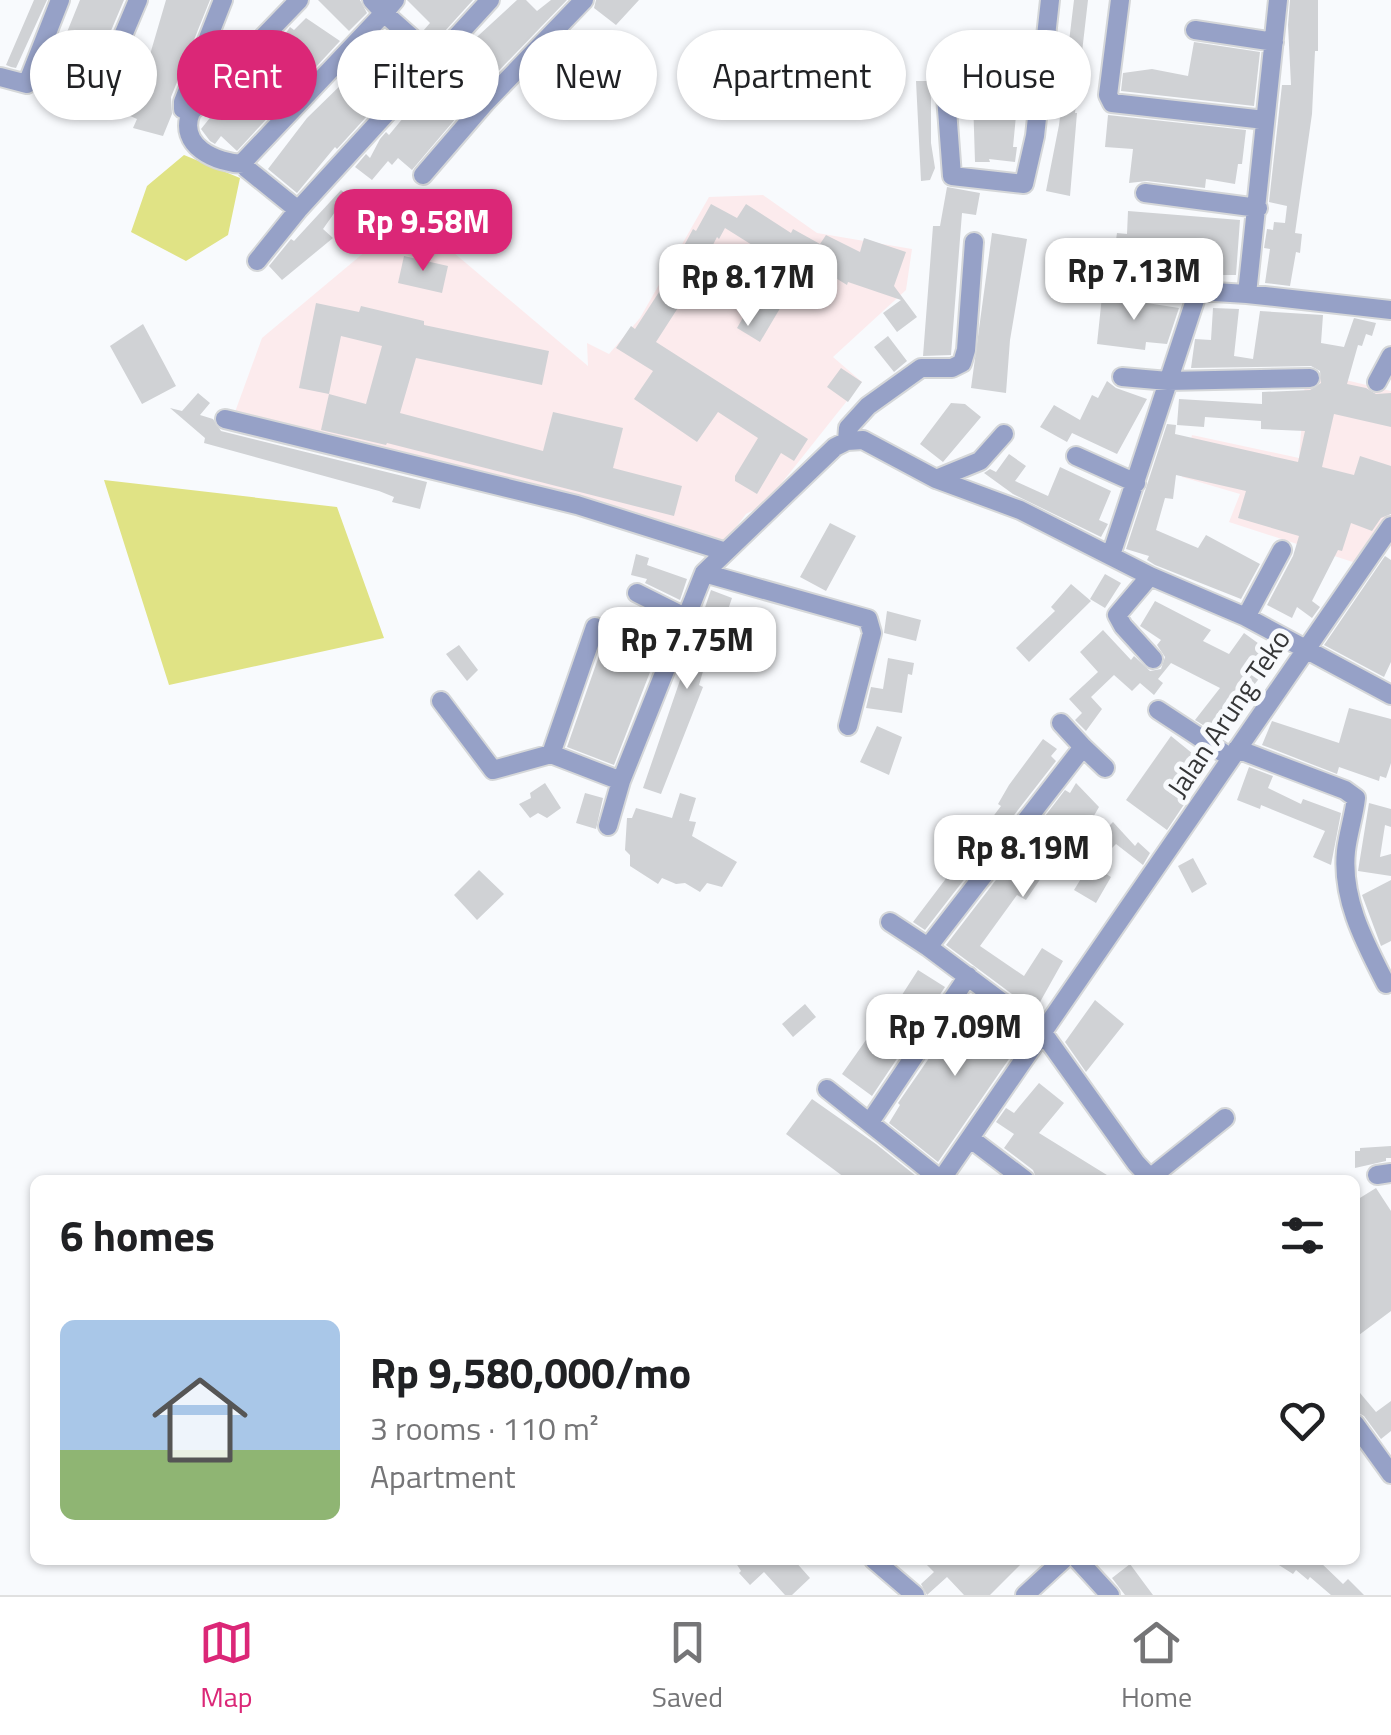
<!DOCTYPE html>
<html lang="en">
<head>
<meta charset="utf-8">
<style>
	:root { --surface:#fff; --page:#f2f2f2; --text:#202124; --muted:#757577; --line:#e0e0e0; --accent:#db2777 }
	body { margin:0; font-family:"Titillium Web",sans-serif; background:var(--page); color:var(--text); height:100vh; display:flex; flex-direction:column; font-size:38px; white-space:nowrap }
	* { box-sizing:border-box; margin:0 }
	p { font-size:32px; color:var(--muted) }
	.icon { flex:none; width:55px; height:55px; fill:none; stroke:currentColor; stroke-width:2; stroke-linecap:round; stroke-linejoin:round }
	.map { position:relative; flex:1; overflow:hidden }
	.panel { position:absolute; left:30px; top:1175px; width:1330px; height:390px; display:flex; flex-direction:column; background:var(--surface); border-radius:15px; box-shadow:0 2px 8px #0004 }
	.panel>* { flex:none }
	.top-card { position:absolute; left:30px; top:30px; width:1332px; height:90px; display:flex; gap:20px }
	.price { position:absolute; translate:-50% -85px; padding:0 22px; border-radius:20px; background:#fff; color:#222; font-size:32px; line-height:65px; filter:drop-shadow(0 2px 5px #0008) }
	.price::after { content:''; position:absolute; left:50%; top:60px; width:30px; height:22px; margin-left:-15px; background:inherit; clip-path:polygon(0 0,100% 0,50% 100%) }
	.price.on { background:var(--accent); color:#fff }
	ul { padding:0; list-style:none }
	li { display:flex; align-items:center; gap:30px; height:250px; padding:0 30px }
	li+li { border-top:2px solid var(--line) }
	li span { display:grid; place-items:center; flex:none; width:280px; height:200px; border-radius:15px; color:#555 }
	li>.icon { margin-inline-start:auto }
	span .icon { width:120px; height:120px; fill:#fffc; stroke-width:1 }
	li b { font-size:42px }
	h2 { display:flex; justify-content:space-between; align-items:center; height:120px; padding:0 30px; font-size:42px }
	.tag { padding:0 35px; border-radius:45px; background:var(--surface); box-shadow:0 2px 8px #0004; font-size:35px; line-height:90px }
	.tag.on { background:var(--accent); color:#fff }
	.menu { display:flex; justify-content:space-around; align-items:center; height:140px; border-top:2px solid var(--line); background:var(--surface); font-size:28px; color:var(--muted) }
	.menu a { display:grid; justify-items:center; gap:5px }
	.menu .on { color:var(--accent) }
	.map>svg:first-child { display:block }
	.education { fill:#fcebed }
	.green { fill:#e0e385 }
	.building { fill:#d0d2d5; fill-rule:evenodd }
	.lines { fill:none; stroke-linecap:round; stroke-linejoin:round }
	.minor-casing { stroke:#d5d7d9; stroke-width:22 }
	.minor { stroke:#96a1c7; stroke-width:18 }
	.labels { text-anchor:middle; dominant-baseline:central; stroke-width:10; stroke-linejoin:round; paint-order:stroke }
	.street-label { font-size:28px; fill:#353637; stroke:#f8fafd }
</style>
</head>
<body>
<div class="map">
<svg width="1391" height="1595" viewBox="0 0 1391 1595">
	<rect width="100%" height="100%" fill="#f8fafd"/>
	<path class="education" d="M763 195 817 233 912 249 906 290 833 357 862 382 765 504 746 514 724 543 235 412 262 338 409 215 588 366 587 343 609 354 640 318 709 197Z
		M1321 374 1391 391V512L1356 563 1229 522 1240 494 1182 477 1192 435 1299 458 1305 382Z"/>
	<path class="green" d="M184 155 240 178 228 235 186 261 131 232 147 186Z
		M104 480 337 507 384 638 169 685Z"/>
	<path class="building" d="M34 0H47L16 68 11 67 6 65Z
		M80 0H124L88 85 86 101 67 94 66 102 42 94Z
		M166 0H210L171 97 172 114 163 136 133 128 137 119 121 112 143 56 149 58Z
		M318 0H360L367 13 349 31Z
		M407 0H473L435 42 423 31 430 23Z
		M517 0H526L537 11 551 0H567L486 84 454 58Z
		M596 0H639L616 25 594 8Z
		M1074 0H1088L1075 113H1077L1070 196 1046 191 1059 125Z
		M1290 0H1318V51H1315L1312 114 1295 233 1302 234 1300 253 1296 252 1290 286 1265 283 1270 249 1264 248 1267 229 1273 230 1274 222 1285 223 1287 206 1269 202 1282 85H1291L1288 25Z
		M306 18 340 41 315 68 280 42 290 27 294 30Z
		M385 30 418 60 337 149 335 147 297 193 268 169 307 118 349 77 345 72 362 55 366 58 371 53 367 49Z
		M789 35 817 37 816 59 789 52Z
		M1194 42 1260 52 1254 106 1121 91 1123 73 1152 69 1188 76Z
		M274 54 311 71 237 151 221 136 215 144 210 141 201 129 217 109Z
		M1009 75 1022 77 1021 105H1017L1013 147H1017L1015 162 989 159 990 162H975L973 98 1006 99Z
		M437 77 468 104 412 170 398 158 392 165 388 161 372 180 355 167 366 154 370 158 380 139 386 132 389 135Z
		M916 81H928L931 98V143L935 168 930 180 921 181Z
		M1108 115 1246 130 1242 164H1238L1235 184 1206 179 1205 188 1147 181 1129 183 1133 149 1105 147Z
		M947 187 980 193 976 215 962 213 951 355 923 356 933 226H940Z
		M341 190 347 195 323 229 333 238 282 280 269 266 291 239 294 241Z
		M711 204 737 218 746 204 791 233 793 229 820 244 826 235 860 252 864 238 906 252 894 286 917 317 897 332 883 313 901 300 848 282 847 285 808 261 760 342 737 328 776 260 725 228 719 239 717 237 692 286 656 342 808 439 794 461 781 453 757 494 735 481V476L758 438 718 412 697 442 634 399 653 371 616 348 631 326 635 329 674 269 672 268 693 229 696 231Z
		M1128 211 1240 220 1236 275H1216L1113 260 1117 233 1127 234Z
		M992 233 1027 239 1010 340 1006 393 971 388Z
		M404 256 448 266 442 293 398 283Z
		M1102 296 1179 308 1167 344 1146 342 1145 350 1097 344Z
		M316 303 359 312 361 306 424 321V325L549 351 542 385 416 358 400 413 543 451 553 412 623 428 613 468 682 486 674 516 387 443 386 445 321 430 329 394 299 388ZM341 336 382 346 366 404 329 394Z
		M1213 308 1239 309 1234 356 1253 359 1260 311 1323 315 1321 343 1344 347 1354 318 1376 323 1372 336 1366 334 1362 346 1358 345 1347 384 1366 388 1376 394 1391 393V427L1334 414 1322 467 1354 475 1360 456 1391 466V514L1381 518 1372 531 1351 523 1342 551 1338 550 1312 601 1320 607 1312 618 1297 607 1292 618 1267 605 1293 556 1299 536 1238 518 1246 491 1176 475 1173 499 1165 498 1156 530 1198 548 1206 535 1260 564 1241 599 1155 565 1147 560 1149 556 1126 549 1167 424 1176 425 1175 434 1298 462 1305 431 1261 429V421L1205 417 1204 427 1177 425 1179 399 1262 404V392L1310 390 1321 383 1320 371 1311 366 1191 368 1195 339 1211 340Z
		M143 324 176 386 142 404 110 346Z
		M888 336 907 361 894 372 874 347Z
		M841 368 862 382 848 402 827 387Z
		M1107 381 1116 388 1147 399 1117 454 1072 433 1067 442 1040 427 1054 405 1080 420 1092 395 1098 398Z
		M198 393 210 403 200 415 213 419 221 431 427 482 420 509 392 502 394 497 379 491 204 443 205 438 170 408 182 411Z
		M951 403 965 404 981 417 943 462 920 444Z
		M1009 454 1026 466 1015 481 1048 496 1060 467 1111 491 1099 520 1108 524 1101 537 1013 494 984 473 990 469 996 472Z
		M830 523 856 536 826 591 800 577Z
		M636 554 649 558 647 565 687 579 680 600 645 583 647 579 631 575Z
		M1385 556 1391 560V662L1384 677 1324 645Z
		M1105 574 1121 583 1105 608 1090 599Z
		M1071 584 1091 601 1029 662 1016 648 1055 611 1051 607Z
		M711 590 732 598 719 636 714 634 699 685 703 687 661 794 643 788Z
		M1155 601 1211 630 1203 641 1229 654 1244 633 1276 656 1233 713 1227 709 1214 732 1195 720 1220 688 1171 663 1158 679 1163 683 1154 695 1140 683 1132 691 1114 675 1091 697 1102 709 1086 731 1075 720 1082 713 1069 699 1098 672 1080 652 1103 630 1131 660 1134 656 1150 671 1161 669 1165 657 1157 645 1161 640 1140 626Z
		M643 610 669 623 614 765 567 747 606 636 630 644Z
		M887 611 921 620 916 641 884 633Z
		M459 645 478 670 467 681 446 654Z
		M888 658 914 663 912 675 908 674 902 713 866 708 871 687 883 689Z
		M1349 708 1391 719V763L1386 778 1380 776 1379 781 1339 767 1337 774 1262 745 1272 721 1339 743Z
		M877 726 902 737 889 775 860 762Z
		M1171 736 1198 758 1169 792 1185 803 1167 830 1126 800Z
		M1043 739 1057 749 1051 756 1056 761 925 930 913 922 1001 806 998 804 1009 785Z
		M1249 767 1273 776 1268 788 1301 804 1303 799 1341 813 1331 865 1313 857 1325 831 1261 805 1260 809 1237 800Z
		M545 783 561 808 547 818 538 813 530 818 519 804 531 798 530 793Z
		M1076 783 1099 807 1088 826 1080 821 1026 900 1017 895 980 946 1024 976 1042 948 1063 961 1035 1011 946 945 1065 790 1070 793Z
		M585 793 603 798 596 829 576 823Z
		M680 793 696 798 689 821 696 822 692 836 737 862 722 887 707 883 700 892 685 883 676 884 662 878 658 884 630 866V855L625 850 627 818H632L636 808 672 818Z
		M1369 803 1391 809V827L1385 825 1380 857 1391 854V876L1358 871Z
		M1113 822 1135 846 1138 842 1150 853 1143 865 1116 844 1112 848 1100 835Z
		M1193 858 1207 884 1192 893 1178 866Z
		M1090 864 1111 877 1096 903 1074 890Z
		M479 870 504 894 477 920 454 895Z
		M1391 880V941L1381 946 1362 895Z
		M918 970 945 987 872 1096 842 1074 866 1040 871 1043Z
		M972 996 1024 1037 938 1162 889 1123 900 1105 898 1103Z
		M1095 1000 1124 1024 1086 1072 1065 1042Z
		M805 1004 816 1017 793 1037 782 1024Z
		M1039 1083 1064 1103 1039 1133 1115 1180H1037L1033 1170 1004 1148 1014 1134 996 1122 1006 1108 1014 1113Z
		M812 1099 876 1144 921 1180H848L786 1134Z
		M1391 1146V1158H1386V1161L1355 1168V1151H1360V1148Z
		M1376 1188 1391 1211V1311L1355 1338V1201Z
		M1355 1387 1376 1412 1391 1401V1431L1381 1439 1364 1416 1355 1411Z
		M734 1560H794L810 1578 792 1595H785L764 1572 750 1585 739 1573 741 1571Z
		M922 1560H1025L990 1595H964L947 1577 927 1595 921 1584 934 1572Z
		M1271 1560H1318L1343 1584 1348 1579 1364 1595H1331L1310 1577 1308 1580 1296 1570 1293 1574Z
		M1130 1564 1144 1583 1153 1595H1125L1112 1578Z"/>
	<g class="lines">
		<defs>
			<path id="minor" d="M372 0 384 13 395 0
				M490 0 298 210 246 168 245 160 384 13 485 103 584 0
				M1120 0 1108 95 1112 103 1265 120
				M1195 30 1274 42
				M0 77 27 84 60 0
				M100 90 138 0
				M946 96 952 176 1024 184 1035 136 1050 0
				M191 112 183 109V102L223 0
				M244 164C216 163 177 146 191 112L299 0
				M423 175 485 103
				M1145 193 1258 208
				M257 261 298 210
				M1141 288 1198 291
				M1247 294 1391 310
				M1122 377 1168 381 1310 378
				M1377 382 1391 356
				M225 419 577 505 723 551
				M847 441 848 428 868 406 921 368H952L962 363 966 350 974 242
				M1076 456 1136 483
				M936 479 980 461 1004 434
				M1111 555 1198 291 1247 294 1278 0
				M704 573 868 619 872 633 848 726
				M1150 576 1117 615 1123 626 1153 659
				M637 593 685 617
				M1246 617 1282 550
				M441 701 493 770 551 754 621 781
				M1158 710 1231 758
				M1061 723 1083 747 928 947 1043 1033 1136 1163 1152 1180
				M1083 747 1105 768
				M1237 749 1345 790 1356 798C1354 816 1348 833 1346 851 1341 899 1365 943 1386 984
				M551 754 595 627
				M608 826 621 781 704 573 835 447 847 441 863 440 936 479 1020 510 1150 576 1246 617 1391 695
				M890 922 928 947
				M827 1089 941 1180 1391 526
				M870 1122 968 976
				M971 1139 1025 1180
				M1377 1175 1391 1173
				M1150 1178 1225 1118
				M1355 1424 1391 1474
				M874 1560 915 1595
				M1078 1560 1110 1595
				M1025 1595 1063 1560"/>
		</defs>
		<use href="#minor" class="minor-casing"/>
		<use href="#minor" class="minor"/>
	</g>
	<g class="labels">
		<g class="street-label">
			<text transform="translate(1228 713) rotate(-56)">Jalan Arung Teko</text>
		</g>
	</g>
</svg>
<b class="price on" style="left:423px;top:274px">Rp 9.58M</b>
<b class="price" style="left:1134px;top:323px">Rp 7.13M</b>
<b class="price" style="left:748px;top:329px">Rp 8.17M</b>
<b class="price" style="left:687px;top:692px">Rp 7.75M</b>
<b class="price" style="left:1023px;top:900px">Rp 8.19M</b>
<b class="price" style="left:955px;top:1079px">Rp 7.09M</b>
<div class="top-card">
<a class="tag">Buy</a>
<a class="tag on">Rent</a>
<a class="tag">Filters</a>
<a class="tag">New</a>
<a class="tag">Apartment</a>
<a class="tag">House</a>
</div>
<section class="panel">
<h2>6 homes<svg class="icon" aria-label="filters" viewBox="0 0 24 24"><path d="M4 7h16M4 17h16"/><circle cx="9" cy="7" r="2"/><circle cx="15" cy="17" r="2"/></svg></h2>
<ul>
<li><span style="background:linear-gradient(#a9c7e8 65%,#8fb573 0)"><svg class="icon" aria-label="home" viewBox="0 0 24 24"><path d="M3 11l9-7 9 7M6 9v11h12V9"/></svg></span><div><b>Rp 9,580,000/mo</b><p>3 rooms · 110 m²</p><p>Apartment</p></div><svg class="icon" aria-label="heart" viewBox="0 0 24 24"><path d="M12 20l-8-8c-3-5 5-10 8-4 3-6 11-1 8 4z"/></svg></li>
</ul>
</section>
</div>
<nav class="menu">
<a class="on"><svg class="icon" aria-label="map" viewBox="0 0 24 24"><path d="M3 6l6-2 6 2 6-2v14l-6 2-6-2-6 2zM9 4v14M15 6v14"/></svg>Map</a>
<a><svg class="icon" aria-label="saved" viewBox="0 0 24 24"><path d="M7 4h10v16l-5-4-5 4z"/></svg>Saved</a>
<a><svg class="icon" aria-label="home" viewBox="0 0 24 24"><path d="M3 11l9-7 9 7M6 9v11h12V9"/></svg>Home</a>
</nav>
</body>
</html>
